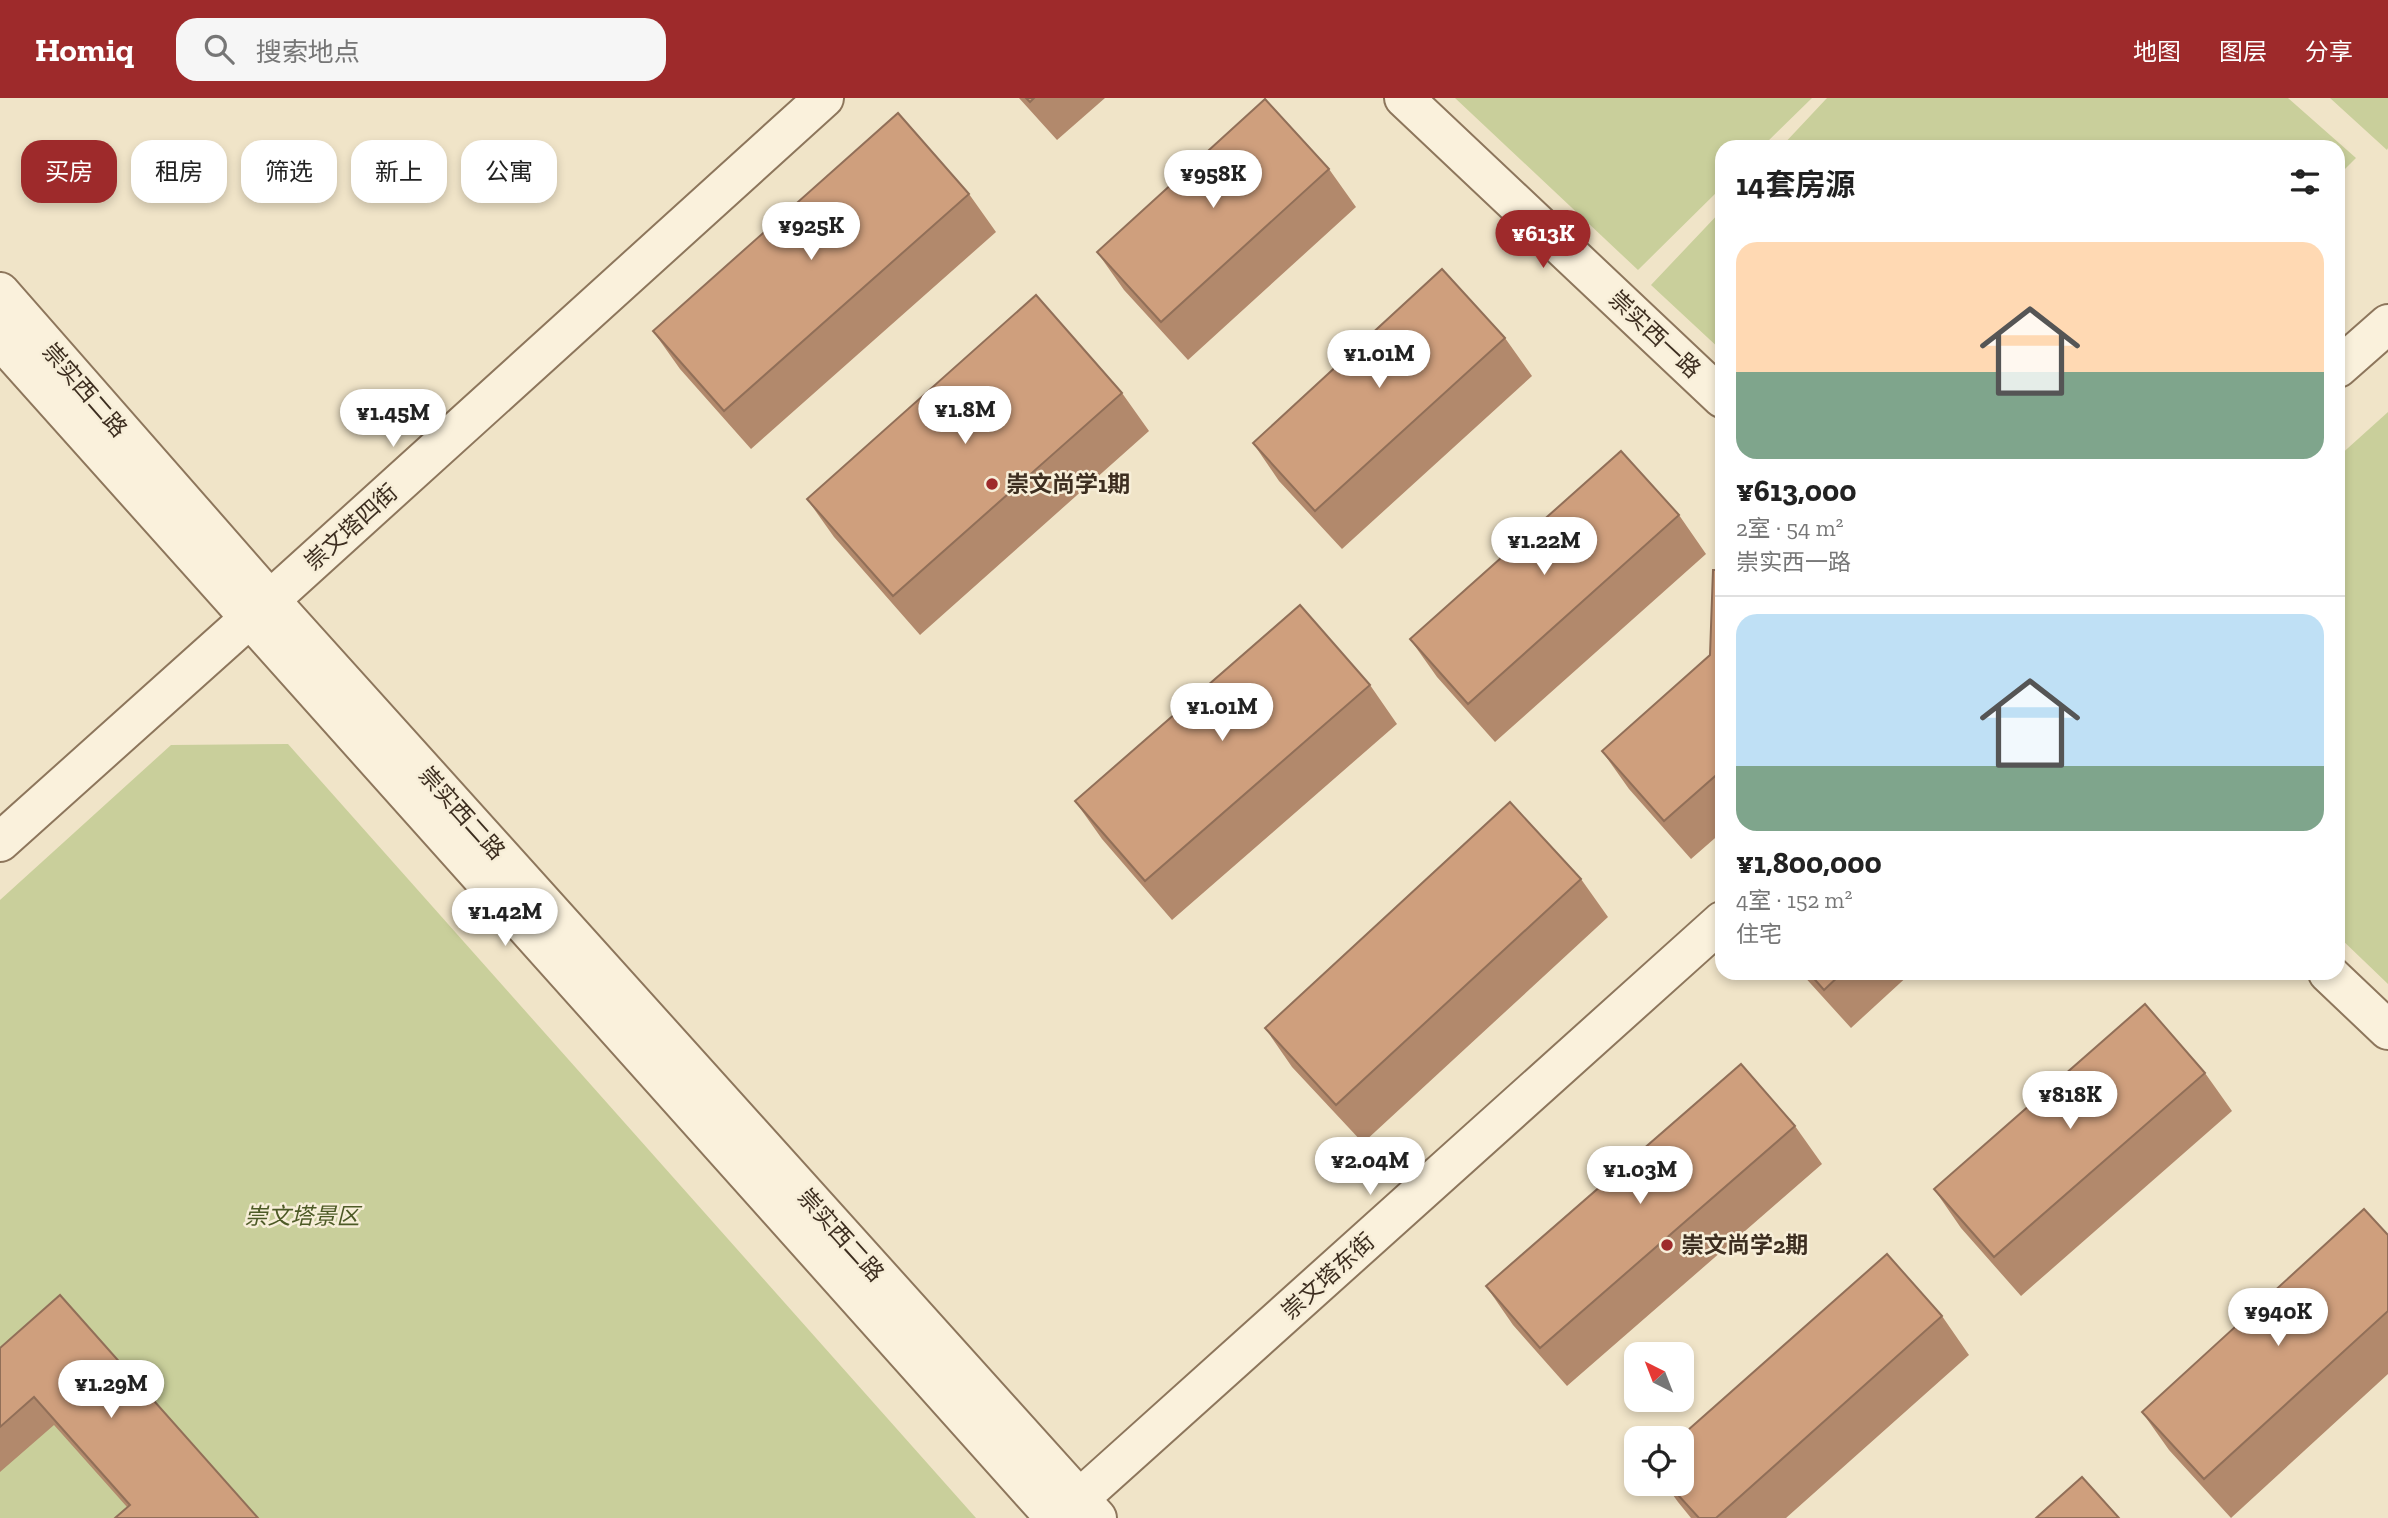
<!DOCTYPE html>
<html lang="zh">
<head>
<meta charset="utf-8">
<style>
	:root { --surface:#fff; --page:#f6f6f6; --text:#222; --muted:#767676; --line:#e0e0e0; --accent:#9e2a2b }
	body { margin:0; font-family:"Zilla Slab","Noto Sans SC",serif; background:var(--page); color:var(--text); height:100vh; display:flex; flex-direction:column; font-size:26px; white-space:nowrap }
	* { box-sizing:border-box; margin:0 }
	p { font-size:23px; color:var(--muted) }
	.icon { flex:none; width:38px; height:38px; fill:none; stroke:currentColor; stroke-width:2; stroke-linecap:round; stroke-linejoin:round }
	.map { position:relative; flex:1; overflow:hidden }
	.details { position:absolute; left:1715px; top:42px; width:630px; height:840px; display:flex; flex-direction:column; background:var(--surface); border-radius:21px; box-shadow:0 4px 10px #0003 }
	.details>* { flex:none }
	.top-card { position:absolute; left:21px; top:42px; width:665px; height:63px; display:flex; gap:14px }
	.needle { width:46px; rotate:318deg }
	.buttons { position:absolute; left:1624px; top:1244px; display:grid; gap:14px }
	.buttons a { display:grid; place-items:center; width:70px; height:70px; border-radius:14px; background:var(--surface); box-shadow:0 4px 10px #0003; font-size:35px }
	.price { position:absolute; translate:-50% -60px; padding:0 16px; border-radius:24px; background:#fff; color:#222; font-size:23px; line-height:46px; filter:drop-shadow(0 2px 4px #0008) }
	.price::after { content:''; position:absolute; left:50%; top:42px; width:21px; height:16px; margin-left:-10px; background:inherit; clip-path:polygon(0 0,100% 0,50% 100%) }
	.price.current { background:var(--accent); color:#fff }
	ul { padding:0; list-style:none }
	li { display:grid; align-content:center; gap:14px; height:371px; padding:0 21px }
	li+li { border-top:2px solid var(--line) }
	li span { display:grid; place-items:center; height:217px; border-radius:21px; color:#555 }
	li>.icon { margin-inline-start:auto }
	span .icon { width:126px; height:126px; fill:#fffc; stroke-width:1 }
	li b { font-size:30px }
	h2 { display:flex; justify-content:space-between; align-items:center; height:84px; padding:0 21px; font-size:30px }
	.tag { padding:0 24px; border-radius:21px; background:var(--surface); box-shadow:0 4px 10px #0003; font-size:24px; line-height:63px }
	.tag.current { background:var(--accent); color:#fff }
	header { display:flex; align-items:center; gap:42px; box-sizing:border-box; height:98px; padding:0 35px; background:var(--accent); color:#fff }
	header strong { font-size:33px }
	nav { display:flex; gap:38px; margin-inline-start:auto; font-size:24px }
	.search { width:490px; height:63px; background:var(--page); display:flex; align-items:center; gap:18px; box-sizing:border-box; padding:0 24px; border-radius:21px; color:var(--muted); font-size:26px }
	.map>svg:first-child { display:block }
	.green { fill:#c9cf9b }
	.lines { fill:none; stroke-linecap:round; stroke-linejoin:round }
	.tertiary-casing { stroke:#8d765c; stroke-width:42 }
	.tertiary { stroke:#faf1dc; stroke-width:38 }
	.wall { fill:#b2896c }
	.building { fill:#cf9f7d; stroke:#916f58; stroke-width:2 }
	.poi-dot { fill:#9e2a2b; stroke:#f7eed8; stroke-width:2.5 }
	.labels { text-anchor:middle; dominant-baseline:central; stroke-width:5; stroke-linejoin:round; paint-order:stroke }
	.street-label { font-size:23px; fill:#3d2e20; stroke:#f7eed8 }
	.poi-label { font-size:23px; font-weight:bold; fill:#3d2e20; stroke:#f7eed8; text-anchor:start }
	.park-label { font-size:23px; font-style:italic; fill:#4d5a26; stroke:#f7eed8 }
</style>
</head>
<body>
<header>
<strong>Homiq</strong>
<div class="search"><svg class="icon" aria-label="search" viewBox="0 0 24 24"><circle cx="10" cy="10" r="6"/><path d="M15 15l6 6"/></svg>搜索地点</div>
<nav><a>地图</a><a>图层</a><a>分享</a></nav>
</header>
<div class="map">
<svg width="2388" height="1420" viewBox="0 0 2388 1420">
	<rect width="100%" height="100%" fill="#f0e4c8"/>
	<path class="green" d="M1455 0H1812L1762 49H1722V89L1638 172Z
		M1827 0H2288L2356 60 2338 78V49H1781Z
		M2330 0H2388V50L2387 52Z
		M1722 112V253L1651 187Z
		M2388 314V886L2338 838V359Z
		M288 646 976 1420H0V802L171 647Z"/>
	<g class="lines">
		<defs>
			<path id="tertiary" d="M1404 0 1722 300
				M0 194 270 502 1097 1420
				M0 241 1055 1420
				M2338 270 2388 226
				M0 744 270 502 824 0
				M2328 875 2388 932
				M1060 1418 1722 823"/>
		</defs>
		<use href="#tertiary" class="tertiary-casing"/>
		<use href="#tertiary" class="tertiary"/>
	</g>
	<path class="wall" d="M1019 0H1105L1057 42Z
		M1329 71 1356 109 1188 262 1124 192 1097 154Z
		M969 96 996 134 751 351 680 271 653 233Z
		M1505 240 1532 278 1342 451 1279 383 1253 345Z
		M1122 295 1149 333 920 537 834 439 807 401Z
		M1679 417 1706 456 1495 644 1437 579 1410 541Z
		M1722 472V734L1691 761 1629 691 1602 653 1710 557Z
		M1370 587 1397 626 1172 822 1102 741 1075 703Z
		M1581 781 1608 819 1363 1045 1292 969 1265 930Z
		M1801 875H1911L1851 930Z
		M2205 975 2232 1013 2021 1198 1961 1130 1934 1091Z
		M1795 1028 1822 1066 1567 1288 1513 1227 1486 1188Z
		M2388 1137V1276L2231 1420 2169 1352 2142 1314Z
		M1942 1218 1969 1257 1786 1420H1691L1678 1404 1665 1386H1682Z
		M0 1250 258 1420 127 1409 54 1327 0 1374Z"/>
	<path class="building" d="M1026 0H1034L1030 4Z
		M1265 1 1329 71 1161 224 1097 154Z
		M898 15 969 96 724 313 653 233Z
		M1442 171 1505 240 1315 413 1253 345Z
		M1036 197 1122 295 893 498 807 401Z
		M1621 353 1679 417 1468 606 1410 541Z
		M1713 472H1722V672L1664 723 1602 653 1710 557Z
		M1300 507 1370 587 1145 783 1075 703Z
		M1510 704 1581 781 1336 1007 1265 930Z
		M1809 875H1842L1824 892Z
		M2145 906 2205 975 1994 1159 1934 1091Z
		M1741 966 1795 1028 1540 1250 1486 1188Z
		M2364 1111 2388 1137V1213L2204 1381 2142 1314Z
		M1887 1156 1942 1218 1716 1420H1699L1668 1386H1682V1340H1679Z
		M60 1197 258 1420H115L130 1407 34 1299 0 1329V1250Z
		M2082 1379 2119 1420H2036Z"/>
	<g class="poi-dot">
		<circle cx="992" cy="386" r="7"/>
		<circle cx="1667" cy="1147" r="7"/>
	</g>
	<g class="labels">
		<g class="street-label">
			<text transform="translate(1655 236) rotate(43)">崇实西一路</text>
			<text transform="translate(85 292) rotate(49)">崇实西二路</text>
			<text transform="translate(351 429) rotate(-42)">崇文塔四街</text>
			<text transform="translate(462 715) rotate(48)">崇实西二路</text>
			<text transform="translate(841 1137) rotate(48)">崇实西二路</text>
			<text transform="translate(1328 1178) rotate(-42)">崇文塔东街</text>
		</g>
		<g class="poi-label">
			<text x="1006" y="386">崇文尚学1期</text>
			<text x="1681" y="1147">崇文尚学2期</text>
		</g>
		<g class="park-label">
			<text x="302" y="1118">崇文塔景区</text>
		</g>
	</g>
</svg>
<div class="buttons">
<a><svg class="needle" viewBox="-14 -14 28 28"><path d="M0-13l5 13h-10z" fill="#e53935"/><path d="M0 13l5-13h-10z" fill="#767676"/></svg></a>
<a><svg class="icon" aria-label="locate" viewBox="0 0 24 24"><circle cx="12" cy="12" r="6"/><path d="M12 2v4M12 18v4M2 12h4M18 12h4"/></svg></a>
</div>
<b class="price" style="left:1213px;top:112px">¥958K</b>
<b class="price" style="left:811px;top:164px">¥925K</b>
<b class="price current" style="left:1543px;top:172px">¥613K</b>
<b class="price" style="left:1379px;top:292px">¥1.01M</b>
<b class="price" style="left:965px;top:348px">¥1.8M</b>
<b class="price" style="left:393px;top:351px">¥1.45M</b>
<b class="price" style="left:1544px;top:479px">¥1.22M</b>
<b class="price" style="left:1222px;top:645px">¥1.01M</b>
<b class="price" style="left:505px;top:850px">¥1.42M</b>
<b class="price" style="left:2070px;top:1033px">¥818K</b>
<b class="price" style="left:1370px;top:1099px">¥2.04M</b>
<b class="price" style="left:1640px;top:1108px">¥1.03M</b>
<b class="price" style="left:2278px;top:1250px">¥940K</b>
<b class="price" style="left:111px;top:1322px">¥1.29M</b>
<div class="top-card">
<a class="tag current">买房</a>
<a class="tag">租房</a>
<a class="tag">筛选</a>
<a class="tag">新上</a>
<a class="tag">公寓</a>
</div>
<section class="details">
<h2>14套房源<svg class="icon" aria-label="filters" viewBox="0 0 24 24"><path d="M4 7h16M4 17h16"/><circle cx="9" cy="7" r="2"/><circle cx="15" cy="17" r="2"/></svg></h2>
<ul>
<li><span style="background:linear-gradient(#ffd9b3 60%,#7fa58c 0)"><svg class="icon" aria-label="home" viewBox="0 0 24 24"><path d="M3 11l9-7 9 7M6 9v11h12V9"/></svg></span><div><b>¥613,000</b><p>2室 · 54 m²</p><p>崇实西一路</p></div></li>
<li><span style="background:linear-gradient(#bfe0f5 70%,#7fa58c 0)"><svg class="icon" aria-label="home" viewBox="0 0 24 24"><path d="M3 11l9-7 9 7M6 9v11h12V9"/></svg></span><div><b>¥1,800,000</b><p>4室 · 152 m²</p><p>住宅</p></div></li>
</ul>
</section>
</div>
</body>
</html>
